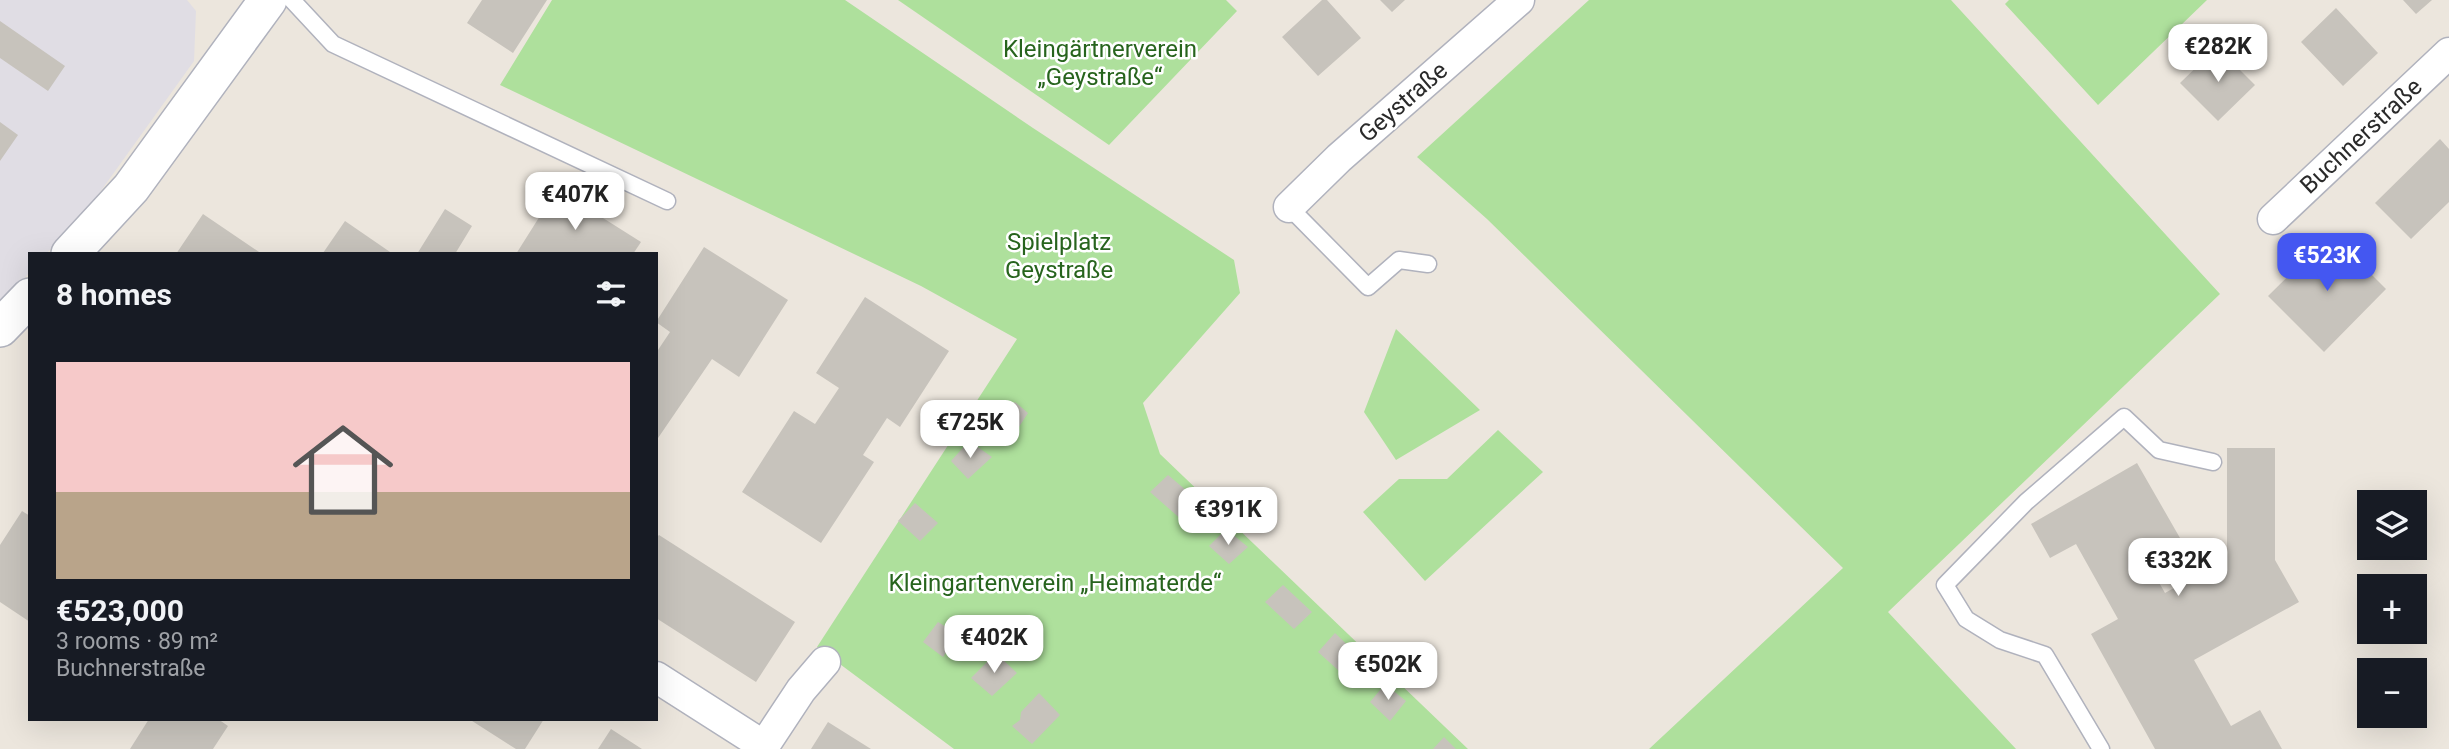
<!DOCTYPE html>
<html lang="en">
<head>
<meta charset="utf-8">
<style>
	:root { --surface:#171b24; --page:#20242c; --text:#f1f3f6; --muted:#9ea1a6; --accent:#4457f1 }
	body { margin:0; font-family:Roboto,sans-serif; background:var(--page); color:var(--text); height:100vh; display:flex; flex-direction:column; font-size:26px; white-space:nowrap }
	* { box-sizing:border-box; margin:0 }
	p { font-size:23px; color:var(--muted) }
	.icon { flex:none; width:38px; height:38px; fill:none; stroke:currentColor; stroke-width:2; stroke-linecap:round; stroke-linejoin:round }
	.map { position:relative; flex:1; overflow:hidden }
	.side { position:absolute; left:28px; top:252px; width:630px; height:469px; display:flex; flex-direction:column; background:var(--surface); border-radius:0px; box-shadow:0 7px 28px #0002 }
	.side>* { flex:none }
	.buttons { position:absolute; left:2357px; top:490px; display:grid; gap:14px }
	.buttons a { display:grid; place-items:center; width:70px; height:70px; border-radius:0px; background:var(--surface); box-shadow:0 7px 28px #0002; font-size:35px }
	.price { position:absolute; translate:-50% -60px; padding:0 16px; border-radius:14px; background:#fff; color:#222; font-size:23px; line-height:46px; filter:drop-shadow(0 2px 4px #0008) }
	.price::after { content:''; position:absolute; left:50%; top:42px; width:21px; height:16px; margin-left:-10px; background:inherit; clip-path:polygon(0 0,100% 0,50% 100%) }
	.price.current { background:var(--accent); color:#fff }
	ul { padding:0; list-style:none }
	li { display:grid; align-content:center; gap:14px; height:371px; padding:0 28px }
	li span { display:grid; place-items:center; height:217px; border-radius:0px; color:#555 }
	li>.icon { margin-inline-start:auto }
	span .icon { width:126px; height:126px; fill:#fffc; stroke-width:1 }
	li b { font-size:30px }
	h2 { display:flex; justify-content:space-between; align-items:center; height:84px; padding:0 28px; font-size:30px }
	.map>svg:first-child { display:block }
	.industrial { fill:#e0dde4 }
	.green { fill:#aee09c }
	.building { fill:#c7c3bc }
	.lines { fill:none; stroke-linecap:round; stroke-linejoin:round }
	.service-casing { stroke:#b0b2bd; stroke-width:19 }
	.minor-casing { stroke:#b0b2bd; stroke-width:33 }
	.tertiary-casing { stroke:#b0b2bd; stroke-width:40 }
	.service { stroke:#fff; stroke-width:16 }
	.minor { stroke:#fff; stroke-width:30 }
	.tertiary { stroke:#fff; stroke-width:37 }
	.labels { text-anchor:middle; dominant-baseline:central; stroke-width:5; stroke-linejoin:round; paint-order:stroke }
	.park-label { font-size:24px; fill:#27641d; stroke:#fff }
	.street-label { font-size:24px; fill:#2a2a2a; stroke:#fff }
</style>
</head>
<body>
<div class="map">
<svg width="2449" height="749" viewBox="0 0 2449 749">
	<rect width="100%" height="100%" fill="#ece6dd"/>
	<path class="industrial" d="M0 0H187L196 11 194 61 95 199 46 254H30V272L0 305Z"/>
	<path class="green" d="M552 0H845L1033 128 1234 260 1240 293 1143 403 1160 454 1468 749H954L817 647 1017 339 921 286 500 85Z
		M898 0H1226L1237 11 1109 145Z
		M1589 0H1951L2220 294 1888 612 2016 749H1649L1843 568 1487 219 1417 157Z
		M2009 0H2207L2098 105 2005 4Z
		M1396 329 1480 410 1396 460 1364 412Z
		M1498 430 1543 472 1425 581 1363 512 1399 479H1447Z"/>
	<path class="building" d="M482 0H547L513 53 467 23Z
		M1322 0H1327L1361 38 1318 76 1282 37Z
		M1380 0H1405L1392 12Z
		M2403 0H2432L2416 14Z
		M2336 8 2378 53 2343 86 2301 42Z
		M0 21 65 66 48 91 0 58Z
		M2217 47 2255 85 2218 121 2180 83Z
		M0 122 18 135 0 161Z
		M2440 139 2449 149V202L2411 239 2375 203Z
		M557 189 641 242 633 254H516Z
		M445 209 472 226 455 254H417Z
		M203 214 262 254H176Z
		M345 221 393 254 323 253Z
		M2331 234 2386 289 2324 352 2268 296Z
		M704 247 788 300 739 377 712 359 656 441V353L670 332 656 322Z
		M865 297 949 351 900 427 887 418 863 455 874 462 821 543 742 492 794 411 815 424 839 388 816 373Z
		M1015 402 1028 413 1013 436 990 416 997 408 1005 414Z
		M969 441 992 457 968 479 951 461Z
		M2227 448H2275V560L2299 602 2194 660 2231 726 2260 710 2282 749H2155L2091 634 2118 619 2076 544 2050 558 2031 524 2137 463 2180 538 2145 558 2165 593 2227 558Z
		M1168 475 1199 501 1183 521 1150 492Z
		M915 503 938 523 920 541 898 521Z
		M22 511 30 516V622L0 602V545Z
		M1226 529 1248 547 1229 564 1209 546Z
		M659 535 795 622 756 682 656 618V538Z
		M1283 585 1312 612 1294 629 1265 602Z
		M938 622 958 634 943 657 923 642Z
		M1335 633 1363 660 1348 679 1318 652Z
		M996 653 1017 673 992 696 971 678Z
		M1385 684 1406 701 1390 721 1370 702Z
		M1039 693 1060 715 1032 744 1012 726 1020 720 1021 712Z
		M149 719H218L228 726 213 749H130Z
		M469 719H544L525 749H516Z
		M828 722 871 749H811Z
		M611 729 642 749H598Z
		M1444 737 1456 749H1433Z"/>
	<g class="lines">
		<defs>
			<path id="service" d="M292 0 333 44 667 201
				M1289 207 1368 287 1399 260 1428 264
				M2101 749 2045 655 2000 640 1966 619 1945 585 2026 502 2124 417 2159 450 2213 462"/>
			<path id="minor" d="M1289 207 1339 158 1519 0
				M2273 219 2449 53
				M656 677 764 746
				M762 749 801 690 825 662"/>
			<path id="tertiary" d="M70 254 131 188 268 0
				M0 328 30 297"/>
		</defs>
		<use href="#service" class="service-casing"/>
		<use href="#minor" class="minor-casing"/>
		<use href="#tertiary" class="tertiary-casing"/>
		<use href="#service" class="service"/>
		<use href="#minor" class="minor"/>
		<use href="#tertiary" class="tertiary"/>
	</g>
	<g class="labels">
		<g class="park-label">
			<text x="1100" y="49">Kleingärtnerverein<tspan x="1100" dy="28">„Geystraße“</tspan></text>
			<text x="1059" y="242">Spielplatz<tspan x="1059" dy="28">Geystraße</tspan></text>
			<text x="1055" y="583">Kleingartenverein „Heimaterde“</text>
		</g>
		<g class="street-label">
			<text transform="translate(1403 102) rotate(-41)">Geystraße</text>
			<text transform="translate(2361 136) rotate(-43)">Buchnerstraße</text>
		</g>
	</g>
</svg>
<div class="buttons">
<a><svg class="icon" aria-label="layers" viewBox="0 0 24 24"><path d="M12 4l9 5-9 5-9-5zM3 14l9 5 9-5"/></svg></a>
<a>+</a>
<a>−</a>
</div>
<b class="price" style="left:2218px;top:84px">€282K</b>
<b class="price" style="left:575px;top:232px">€407K</b>
<b class="price current" style="left:2327px;top:293px">€523K</b>
<b class="price" style="left:970px;top:460px">€725K</b>
<b class="price" style="left:1228px;top:547px">€391K</b>
<b class="price" style="left:2178px;top:598px">€332K</b>
<b class="price" style="left:994px;top:675px">€402K</b>
<b class="price" style="left:1388px;top:702px">€502K</b>
<section class="side">
<h2>8 homes<svg class="icon" aria-label="filters" viewBox="0 0 24 24"><path d="M4 7h16M4 17h16"/><circle cx="9" cy="7" r="2"/><circle cx="15" cy="17" r="2"/></svg></h2>
<ul>
<li><span style="background:linear-gradient(#f6c9c9 60%,#b9a48a 0)"><svg class="icon" aria-label="home" viewBox="0 0 24 24"><path d="M3 11l9-7 9 7M6 9v11h12V9"/></svg></span><div><b>€523,000</b><p>3 rooms · 89 m²</p><p>Buchnerstraße</p></div></li>
</ul>
</section>
</div>
</body>
</html>
